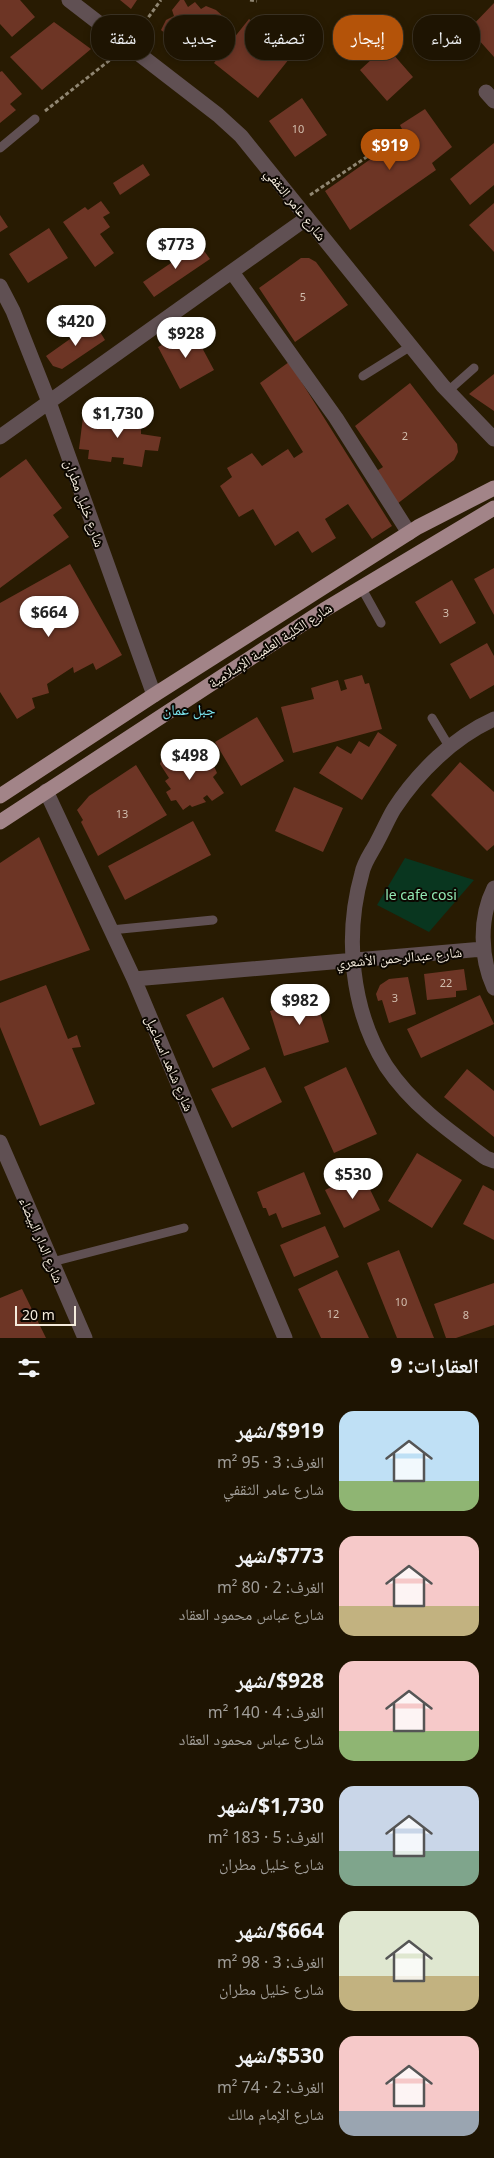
<!DOCTYPE html>
<html lang="ar">
<head>
<meta charset="utf-8">
<style>
	:root { --surface:#1e1402; --page:#261d0c; --text:#f1f3f6; --muted:#a19e99; --line:#3c3324; --accent:#b45309 }
	body { margin:0; font-family:"Noto Sans","Noto Naskh Arabic",sans-serif; background:var(--page); color:var(--text); direction:rtl; height:100vh; display:flex; flex-direction:column; font-size:19px; white-space:nowrap }
	* { box-sizing:border-box; margin:0 }
	p { font-size:16px; color:var(--muted) }
	.icon { flex:none; width:28px; height:28px; fill:none; stroke:currentColor; stroke-width:2; stroke-linecap:round; stroke-linejoin:round }
	.map { position:relative; height:1338px; overflow:hidden; direction:ltr }
	.panel { display:flex; flex-direction:column; background:var(--surface); flex:1 }
	.panel>* { flex:none }
	.guide { position:absolute; left:15px; top:15px; width:465px; height:45px; direction:rtl; display:flex; gap:10px }
	.scale { position:absolute; left:15px; bottom:12px; width:61px; box-sizing:border-box; padding-left:5px; border:2px solid #f4ebdc; border-top:0; font-size:14px; line-height:18px; white-space:nowrap; color:#f4ebdc; -webkit-text-stroke:4px #0c0701; paint-order:stroke }
	.price { position:absolute; translate:-50% -42px; padding:0 11px; border-radius:18px; background:#fff; color:#222; font-size:16px; line-height:32px; filter:drop-shadow(0 1px 2px #0008) }
	.price::after { content:''; position:absolute; left:50%; top:30px; width:15px; height:11px; margin-left:-8px; background:inherit; clip-path:polygon(0 0,100% 0,50% 100%) }
	.price.active { background:var(--accent); color:#fff }
	ul { padding:0; list-style:none }
	li { display:flex; align-items:center; gap:15px; height:125px; padding:0 15px }
	li span { display:grid; place-items:center; flex:none; width:140px; height:100px; border-radius:15px; color:#555 }
	li>.icon { margin-inline-start:auto }
	span .icon { width:60px; height:60px; fill:#fffc; stroke-width:1 }
	li b { font-size:21px }
	h2 { display:flex; justify-content:space-between; align-items:center; height:60px; padding:0 15px; font-size:21px }
	.tag { padding:0 18px; border-radius:20px; background:var(--surface); box-shadow:0 2px 8px #0003,0 0 0 1px var(--line); font-size:18px; line-height:45px }
	.tag.active { background:var(--accent); color:#fff }
	.map>svg:first-child { display:block }
	.green { fill:#09361f }
	.building { fill:#6d3525 }
	.lines { fill:none; stroke-linecap:round; stroke-linejoin:round }
	.path { stroke:#908672; stroke-width:3; stroke-dasharray:4 2.5; stroke-linecap:butt }
	.lane { stroke:#605053; stroke-width:9 }
	.street { stroke:#605053; stroke-width:15 }
	.primary { stroke:#a28488; stroke-width:15 }
	.labels { text-anchor:middle; dominant-baseline:central; stroke-width:4; stroke-linejoin:round; paint-order:stroke }
	.number-label { font-size:11px; fill:#d2beae }
	.street-label { font-size:14px; fill:#f4ebdc; stroke:#0c0701 }
	.park-label { font-size:14px; fill:#92eab4; stroke:#0c0701 }
	.neighbourhood-label { font-size:15px; fill:#7ce7f1; stroke:#0c0701 }
</style>
</head>
<body>
<div class="map">
<svg width="494" height="1338" viewBox="0 0 494 1338">
	<rect width="100%" height="100%" fill="#281b02"/>
	<path class="green" d="M405 858 474 880 429 932 377 905Z"/>
	<path class="building" d="M0 0H20L35 17 12 37 0 24Z
		M120 0H137L131 9Z
		M180 0H184L188 7 195 2 201 9 206 6 216 10 226 19 196 58 161 30 166 20 174 16 172 10Z
		M494 3V57L469 29Z
		M249 19 293 54 258 98 214 63Z
		M54 22 91 49 42 90 10 57Z
		M386 46 413 77 387 101 360 70Z
		M2 71 22 94 10 104 16 110 0 123V72Z
		M302 98 327 135 295 157 269 121Z
		M425 109 452 147 432 163 436 170 350 230 325 191 405 135 400 125Z
		M494 143V185L470 205 450 179Z
		M143 164 150 175 120 195 113 183Z
		M101 201 110 213 103 217 110 227 100 234 114 253 95 267 63 222 85 207 88 210Z
		M494 203V252L469 225Z
		M0 215 8 227 0 232Z
		M49 228 68 258 28 283 9 254Z
		M199 244 210 259 154 297 143 282Z
		M301 258H309L316 262 348 305 295 342 259 288Z
		M94 322 105 340 62 369 53 366 46 356Z
		M192 329 214 370 180 389 158 347Z
		M289 362 392 526 372 539 348 504 325 519 336 538 312 553 298 531 275 546 253 509 239 517 220 486 232 477 227 468 252 453 262 466 288 449 294 458 303 452 260 383Z
		M494 374V411L469 394Z
		M410 383 457 444 458 452 454 460 397 504 375 472 383 467 355 426Z
		M129 412 148 415 146 428H141V434L161 437 158 451 145 450 142 467 123 464 124 458 112 457 111 462 88 459 89 450 79 449 83 417 112 420 114 415 129 417Z
		M26 459 62 508 53 515 69 537 0 588V478Z
		M70 564 122 655 96 670 93 663 74 673 73 667 47 684 49 693 32 698 35 708 17 719 0 692V603Z
		M494 568V615L474 579Z
		M452 580 476 623 440 644 415 602Z
		M487 643 494 656V685L470 699 450 664Z
		M362 675 365 684 369 683 382 729 293 753 281 707 314 699 311 688 338 680 341 691 347 689 344 680Z
		M257 717 284 761 241 786 215 742Z
		M378 732 397 745 362 800 319 773 337 746 351 754 359 741 369 747Z
		M171 754 177 759 185 754 192 764 203 757 208 765 213 764 217 773 213 777 224 793 212 801 207 795 203 798 206 802 192 807 190 805 183 810 176 800 171 801 166 792 171 789 165 781 169 778 160 764 163 756Z
		M460 762 494 792V845L487 851 431 795Z
		M136 765 167 815 98 856 81 822 83 820 77 810 89 796Z
		M294 787 343 808 323 852 275 831Z
		M193 821 211 855 125 900 108 866Z
		M39 837 90 950 0 981V863Z
		M464 969 467 990 456 991V997L427 1000 424 974Z
		M408 977 416 1014 389 1023 382 1000 378 1001 376 994 380 985 389 979Z
		M46 985 68 1039 77 1035 81 1047 72 1048 95 1104 40 1126 0 1027V1003Z
		M480 995 494 1024 421 1058 407 1029Z
		M315 996 329 1042 284 1056 270 1011Z
		M223 997 250 1049 213 1068 186 1015Z
		M265 1067 282 1102 232 1128 211 1089Z
		M346 1067 377 1134 334 1153 304 1087Z
		M467 1069 494 1091V1137L444 1097Z
		M417 1153 462 1180 432 1228 388 1201Z
		M304 1172 321 1214 282 1228 276 1213 269 1216 266 1208H263L257 1192Z
		M362 1173 380 1210 344 1228 325 1190Z
		M483 1185 494 1191V1240L463 1224Z
		M325 1226 339 1257 294 1277 280 1245Z
		M399 1250 434 1338H397L367 1263Z
		M337 1270 369 1338H321L298 1289Z
		M494 1283V1325L456 1338H446L434 1304Z
		M22 1289 46 1338H0V1298Z"/>
	<g class="lines">
		<path class="path" d="M250 0 257 1
			M137 33 161 0
			M45 111 115 56
			M310 195 392 140"/>
		<path class="lane" d="M0 148 35 119
			M363 376 411 346
			M448 391 474 368
			M361 587 381 623
			M432 718 450 748
			M111 930 213 920
			M52 1262 184 1228"/>
		<path class="street" d="M69 0 218 115 241 136 443 386 494 439
			M486 92 494 101
			M232 272 336 418 409 533
			M0 286 13 311 49 402 154 695
			M0 437 307 218
			M494 719C454 737 418 772 394 809 388 819 383 831 377 842 372 852 364 862 362 873 344 936 351 1010 386 1066 412 1105 449 1131 486 1158L494 1161
			M46 791 134 979 285 1338
			M494 888C479 918 480 957 494 988
			M134 979 483 949
			M0 1142 85 1338"/>
		<path class="primary" d="M0 796 154 695 418 527 494 488
			M0 822 324 610 494 508"/>
	</g>
	<g class="labels">
		<g class="number-label">
			<text x="298" y="128">10</text>
			<text x="303" y="296">5</text>
			<text x="405" y="435">2</text>
			<text x="446" y="612">3</text>
			<text x="122" y="813">13</text>
			<text x="446" y="982">22</text>
			<text x="395" y="997">3</text>
			<text x="401" y="1301">10</text>
			<text x="333" y="1313">12</text>
			<text x="466" y="1314">8</text>
		</g>
		<g class="street-label">
			<text transform="translate(296 204) rotate(51)">شارع عامر الثقفي</text>
			<text transform="translate(85 503) rotate(70)">شارع خليل مطران</text>
			<text transform="translate(270 645) rotate(-33)">شارع الكلية العلمية الإسلامية</text>
			<text transform="translate(399 957) rotate(-5)">شارع عبدالرحمن الأشعري</text>
			<text transform="translate(170 1063) rotate(67)">شارع شاهد اسماعيل</text>
			<text transform="translate(42 1240) rotate(67)">شارع الدار البيضاء</text>
		</g>
		<g class="park-label">
			<text x="421" y="894">le cafe cosi</text>
		</g>
		<g class="neighbourhood-label">
			<text x="189" y="709">جبل عمان</text>
		</g>
	</g>
</svg>
<div class="scale">20 m</div>
<b class="price active" style="left:390px;top:171px">$919</b>
<b class="price" style="left:176px;top:270px">$773</b>
<b class="price" style="left:76px;top:347px">$420</b>
<b class="price" style="left:186px;top:359px">$928</b>
<b class="price" style="left:118px;top:439px">$1,730</b>
<b class="price" style="left:49px;top:638px">$664</b>
<b class="price" style="left:190px;top:781px">$498</b>
<b class="price" style="left:300px;top:1026px">$982</b>
<b class="price" style="left:353px;top:1200px">$530</b>
<div class="guide">
<a class="tag">شراء</a>
<a class="tag active">إيجار</a>
<a class="tag">تصفية</a>
<a class="tag">جديد</a>
<a class="tag">شقة</a>
</div>
</div>
<section class="panel">
<h2>العقارات: 9<svg class="icon" aria-label="filters" viewBox="0 0 24 24"><path d="M4 7h16M4 17h16"/><circle cx="9" cy="7" r="2"/><circle cx="15" cy="17" r="2"/></svg></h2>
<ul>
<li><span style="background:linear-gradient(#bfe0f5 70%,#8fb573 0)"><svg class="icon" aria-label="home" viewBox="0 0 24 24"><path d="M3 11l9-7 9 7M6 9v11h12V9"/></svg></span><div><b>$919/شهر</b><p>الغرف: 3 · 95 m²</p><p>شارع عامر الثقفي</p></div></li>
<li><span style="background:linear-gradient(#f6c9c9 70%,#c2b280 0)"><svg class="icon" aria-label="home" viewBox="0 0 24 24"><path d="M3 11l9-7 9 7M6 9v11h12V9"/></svg></span><div><b>$773/شهر</b><p>الغرف: 2 · 80 m²</p><p>شارع عباس محمود العقاد</p></div></li>
<li><span style="background:linear-gradient(#f6c9c9 70%,#8fb573 0)"><svg class="icon" aria-label="home" viewBox="0 0 24 24"><path d="M3 11l9-7 9 7M6 9v11h12V9"/></svg></span><div><b>$928/شهر</b><p>الغرف: 4 · 140 m²</p><p>شارع عباس محمود العقاد</p></div></li>
<li><span style="background:linear-gradient(#c9d6e8 65%,#7fa58c 0)"><svg class="icon" aria-label="home" viewBox="0 0 24 24"><path d="M3 11l9-7 9 7M6 9v11h12V9"/></svg></span><div><b>$1,730/شهر</b><p>الغرف: 5 · 183 m²</p><p>شارع خليل مطران</p></div></li>
<li><span style="background:linear-gradient(#dfe7d0 65%,#c2b280 0)"><svg class="icon" aria-label="home" viewBox="0 0 24 24"><path d="M3 11l9-7 9 7M6 9v11h12V9"/></svg></span><div><b>$664/شهر</b><p>الغرف: 3 · 98 m²</p><p>شارع خليل مطران</p></div></li>
<li><span style="background:linear-gradient(#f6c9c9 75%,#9aa5b1 0)"><svg class="icon" aria-label="home" viewBox="0 0 24 24"><path d="M3 11l9-7 9 7M6 9v11h12V9"/></svg></span><div><b>$530/شهر</b><p>الغرف: 2 · 74 m²</p><p>شارع الإمام مالك</p></div></li>
</ul>
</section>
</body>
</html>
